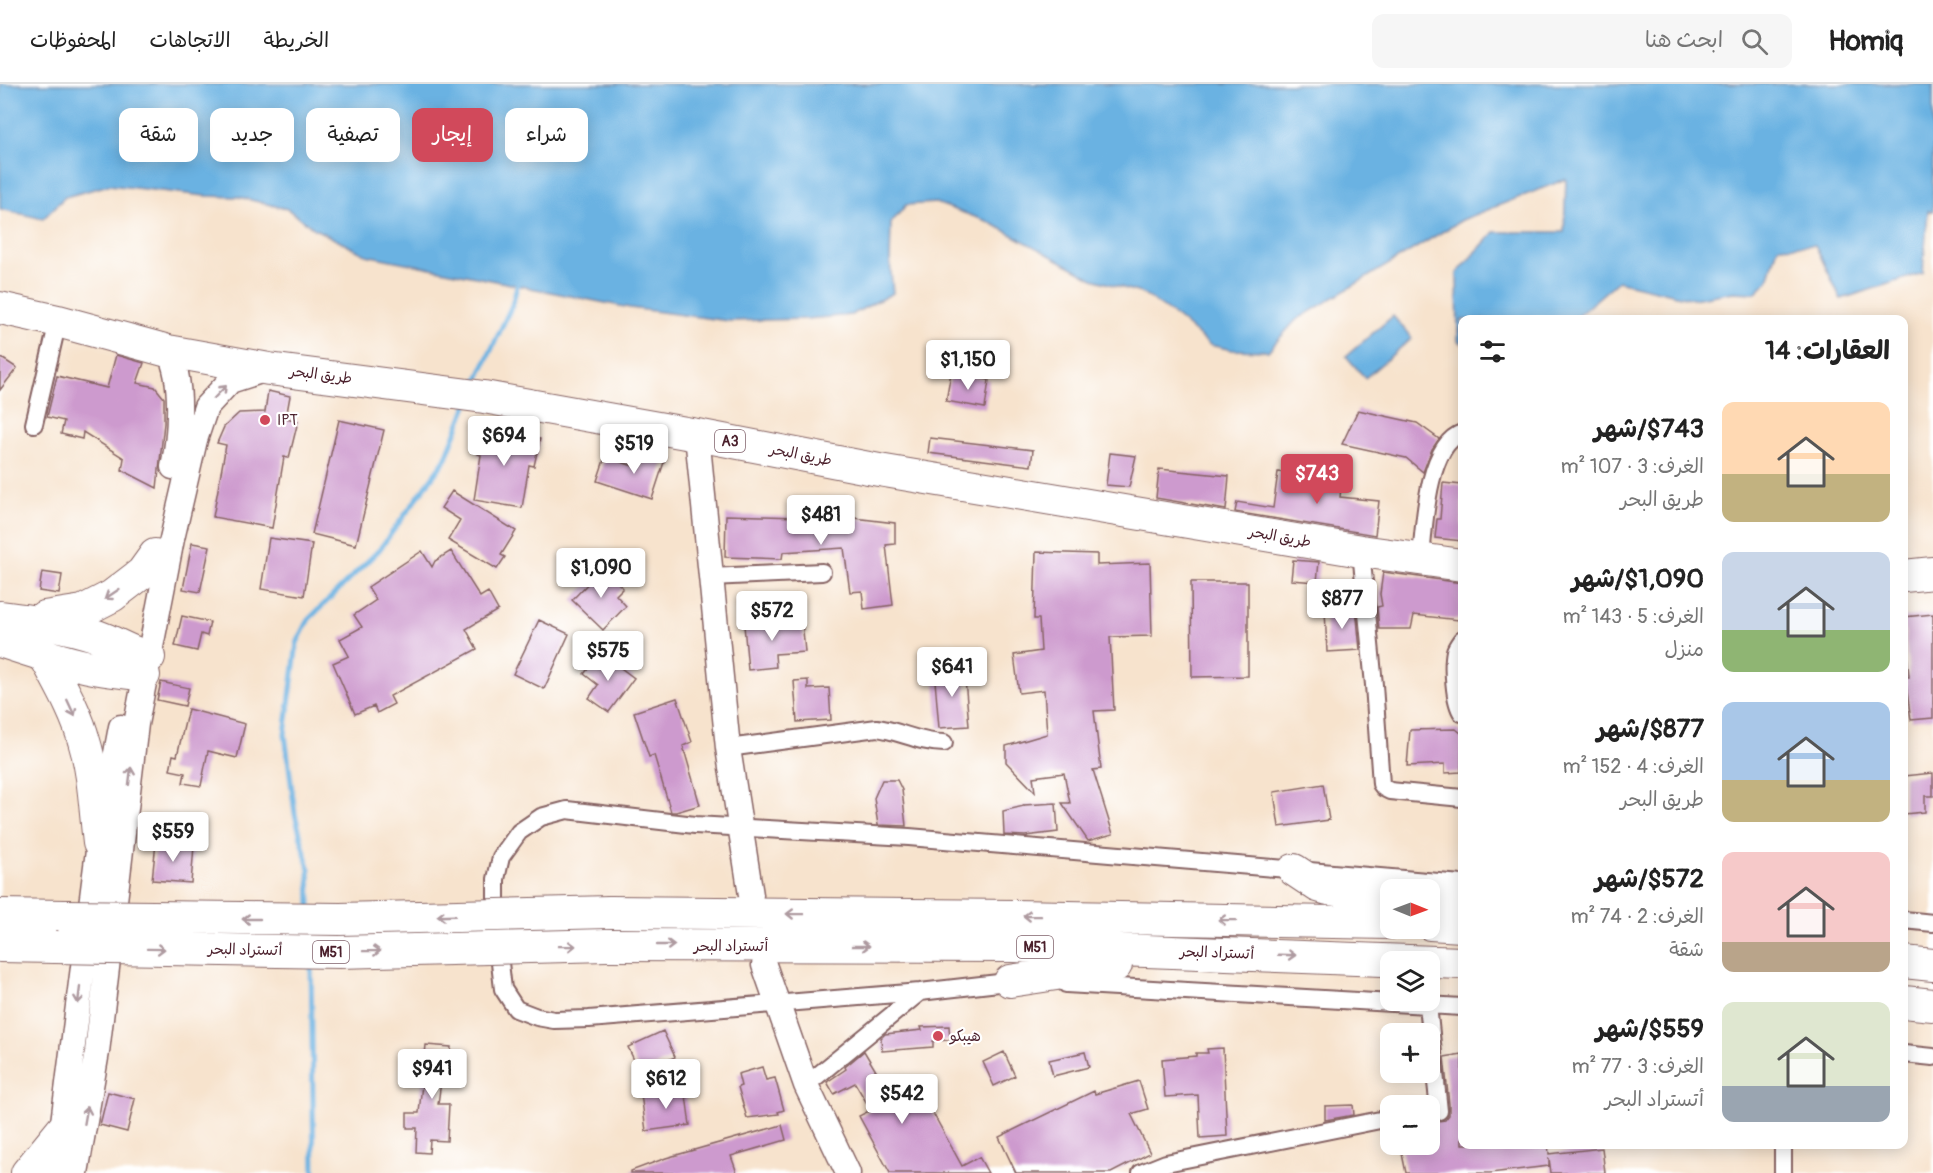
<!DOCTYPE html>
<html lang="ar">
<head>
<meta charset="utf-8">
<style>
	:root { --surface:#fff; --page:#f6f6f6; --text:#222; --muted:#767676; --line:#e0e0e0; --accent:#d1495b }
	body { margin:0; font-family:Pangolin,"Playpen Sans Arabic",sans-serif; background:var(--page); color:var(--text); direction:rtl; height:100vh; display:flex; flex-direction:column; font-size:22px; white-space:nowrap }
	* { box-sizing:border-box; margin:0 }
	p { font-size:20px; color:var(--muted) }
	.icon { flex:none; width:33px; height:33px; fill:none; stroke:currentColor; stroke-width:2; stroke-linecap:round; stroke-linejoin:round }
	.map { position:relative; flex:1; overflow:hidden; direction:ltr }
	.panel { position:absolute; left:1458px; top:231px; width:450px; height:834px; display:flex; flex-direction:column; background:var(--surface); border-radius:12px; box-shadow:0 3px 15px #0003; direction:rtl }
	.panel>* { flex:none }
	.banner { position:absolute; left:18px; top:24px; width:570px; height:54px; direction:rtl; display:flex; gap:12px }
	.needle { width:39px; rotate:91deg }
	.fabs { position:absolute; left:1380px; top:795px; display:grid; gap:12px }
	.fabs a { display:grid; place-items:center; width:60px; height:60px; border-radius:12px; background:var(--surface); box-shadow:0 3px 15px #0003; font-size:30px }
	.price { position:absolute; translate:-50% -51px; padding:0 14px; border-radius:6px; background:#fff; color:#222; font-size:20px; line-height:39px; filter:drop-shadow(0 2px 3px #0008) }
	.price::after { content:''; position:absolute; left:50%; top:36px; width:18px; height:14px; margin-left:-9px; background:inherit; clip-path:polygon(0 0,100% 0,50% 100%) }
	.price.on { background:var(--accent); color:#fff }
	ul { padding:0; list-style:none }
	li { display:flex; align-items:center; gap:18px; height:150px; padding:0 18px }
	li span { display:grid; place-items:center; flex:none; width:168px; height:120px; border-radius:12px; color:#555 }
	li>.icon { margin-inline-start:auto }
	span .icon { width:72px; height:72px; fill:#fffc; stroke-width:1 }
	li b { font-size:26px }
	h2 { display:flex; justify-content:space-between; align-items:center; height:72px; padding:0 18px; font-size:26px }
	.tag { padding:0 21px; border-radius:12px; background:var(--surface); box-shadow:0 3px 15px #0003; font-size:21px; line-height:54px }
	.tag.on { background:var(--accent); color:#fff }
	header { display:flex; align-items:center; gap:36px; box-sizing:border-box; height:84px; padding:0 30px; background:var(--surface); border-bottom:2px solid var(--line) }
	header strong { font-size:28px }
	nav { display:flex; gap:33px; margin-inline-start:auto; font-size:21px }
	.search { width:420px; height:54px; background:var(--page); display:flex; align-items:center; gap:15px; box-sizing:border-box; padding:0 21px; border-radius:12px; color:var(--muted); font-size:22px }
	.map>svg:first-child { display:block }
	.water { fill:#6bb2e2; stroke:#5a6886; stroke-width:1.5 }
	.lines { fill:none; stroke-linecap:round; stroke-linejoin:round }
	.stream { stroke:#6bb2e2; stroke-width:5 }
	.building { fill:#cd9ace }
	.street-casing { stroke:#876464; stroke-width:20 }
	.secondary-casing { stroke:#876464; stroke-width:27 }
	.highway-casing { stroke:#876464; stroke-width:34 }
	.street { stroke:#fff; stroke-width:16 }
	.secondary { stroke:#fff; stroke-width:24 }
	.highway { stroke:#fff; stroke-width:32 }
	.highway-bridge-casing { stroke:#876464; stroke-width:34; stroke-linecap:butt }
	.highway-bridge { stroke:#fff; stroke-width:32 }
	.oneway { stroke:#ae9aa0 }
	.poi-dot { fill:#d1495b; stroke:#fff; stroke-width:2 }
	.labels { text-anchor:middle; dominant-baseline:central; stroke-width:4.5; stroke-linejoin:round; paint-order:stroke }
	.shield { fill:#fff; stroke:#80626b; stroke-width:1.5 }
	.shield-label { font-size:14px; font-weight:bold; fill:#4a1f2b }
	.street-label { font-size:15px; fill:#4a1f2b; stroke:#fff }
	.poi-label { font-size:15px; fill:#4a1f2b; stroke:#fff; text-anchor:start }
</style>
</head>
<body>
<header>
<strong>Homiq</strong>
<div class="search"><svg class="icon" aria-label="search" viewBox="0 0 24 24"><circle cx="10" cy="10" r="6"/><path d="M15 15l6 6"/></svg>ابحث هنا</div>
<nav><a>الخريطة</a><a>الاتجاهات</a><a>المحفوظات</a></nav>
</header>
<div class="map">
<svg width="1933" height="1089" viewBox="0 0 1933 1089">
	<rect width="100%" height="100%" fill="#fff"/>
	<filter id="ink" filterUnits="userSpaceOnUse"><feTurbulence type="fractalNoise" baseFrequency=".0167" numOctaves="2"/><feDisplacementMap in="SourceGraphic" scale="12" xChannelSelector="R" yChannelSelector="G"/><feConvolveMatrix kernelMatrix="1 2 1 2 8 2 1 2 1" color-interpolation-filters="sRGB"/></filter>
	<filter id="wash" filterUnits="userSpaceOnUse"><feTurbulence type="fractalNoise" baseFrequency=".008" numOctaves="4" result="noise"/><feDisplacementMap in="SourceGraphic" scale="24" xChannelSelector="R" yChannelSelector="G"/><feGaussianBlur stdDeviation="1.35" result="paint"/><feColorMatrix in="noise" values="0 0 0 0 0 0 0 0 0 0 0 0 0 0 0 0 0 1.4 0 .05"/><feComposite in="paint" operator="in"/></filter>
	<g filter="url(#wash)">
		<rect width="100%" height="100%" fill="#f7e3cd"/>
		<path class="water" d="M0 0H1933V127H1928L1923 189 1841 215 1815 161 1778 163 1768 196 1755 209 1733 208 1693 215 1618 197 1574 235 1462 236V260L1458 257 1457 189 1494 148H1564L1566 95 1462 136 1296 236 1268 267 1232 266 1210 261 1178 234 1144 210 1093 195 989 138 936 119 906 121 891 139 890 178 893 209 851 231 806 235 729 237 630 224 366 171 315 145 287 125 239 113 205 112 109 101 65 113 43 135 0 125Z
			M1393 232 1412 254 1365 294 1346 272Z"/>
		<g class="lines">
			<path class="stream" d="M475 301 512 221 517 202
				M310 823 309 785 295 730 285 650 297 559 309 535 379 466 445 376 467 321
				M311 878 314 1089"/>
		</g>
		<g id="blocks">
			<path class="building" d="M116 271 144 279 137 299 155 303 164 314V339L157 404 122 386 124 374 83 348 82 355 61 350 64 337 47 333 57 292 107 304Z
				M0 273 17 284 0 306Z
				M951 289 989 296 985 324 946 317Z
				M268 307 290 312 286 334 298 337 289 374 284 373 272 444 213 433 226 361 217 359 224 343 239 329 265 328Z
				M1358 326 1417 339 1439 355 1432 365 1423 388 1406 374 1342 360Z
				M339 336 384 346 356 461 312 450Z
				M483 343 540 355 534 382 529 381 522 424 474 416 481 371 478 370Z
				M930 354 1033 366 1031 382 928 369Z
				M646 366 666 372 652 415 597 397 605 373 640 384Z
				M1110 369 1136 372 1129 403 1106 401Z
				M1159 385 1229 392 1226 426 1156 414Z
				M1278 388 1342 395 1340 413 1379 417 1375 451 1235 428 1237 418 1273 424Z
				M1443 399 1462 401V457L1435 454 1437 435H1440Z
				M452 407 516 447 501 471 505 473 497 485 448 456 460 436 441 424Z
				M797 427 895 439V460L886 461 893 521 864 525 862 507 850 508 844 464 783 468 782 475 725 473 726 431 797 433Z
				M269 454 312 460 304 512 261 505Z
				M192 459 210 462 200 508 183 505Z
				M422 467 432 483 435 477 451 467 480 513 488 508 498 526 466 545 477 565 390 612 394 620 377 629 374 622 355 630 333 579 349 572 340 555 362 543 354 531 376 516 368 503Z
				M1036 468 1097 470V481L1150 479 1152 552 1110 553 1114 626 1094 627 1101 685 1093 686 1113 750 1088 757 1062 719H1070L1064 689 1033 693 1035 708 1006 678V662L1047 650 1044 606 1019 609 1014 571 1041 567 1039 535H1034Z
				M1293 476 1319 478 1317 498 1291 496Z
				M603 484 623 504 616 511 626 522 603 546 572 516Z
				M42 488 62 491 59 510 39 507Z
				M1383 488 1462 499V523L1459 536 1414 531 1411 545H1379L1377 523 1382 522 1380 510Z
				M1191 498H1248V592L1192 593Z
				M1356 524 1360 566 1327 568 1325 526Z
				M1933 530V634L1911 636 1905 593H1909L1904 533Z
				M182 532 210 538 207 552 201 550 197 567 175 562Z
				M539 536 569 550 544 605 513 590Z
				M802 536 805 568 775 570 776 583 748 586 744 541Z
				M601 569 634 594 609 628 589 614 598 601 584 590Z
				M964 583 969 642 939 644 934 585Z
				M808 596V605L829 604 831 636 797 638 794 597Z
				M161 598 189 604 185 622 157 616Z
				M677 614 692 658 683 662 700 721 676 728H671L654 671 649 673 634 628Z
				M188 625 245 640 237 674 208 667 201 702 183 699 185 689 170 686 173 671 177 672Z
				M1456 645 1462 650 1461 688 1445 689V680L1407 682 1410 646Z
				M1933 689V712H1925V728L1904 730V692Z
				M882 696H897L902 706 906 742 878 741 874 714Z
				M1323 700 1329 736 1279 743 1274 708Z
				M1056 719 1058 748 1025 752 1004 751 1003 727 1024 722V721Z
				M156 759 194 762 191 799 152 796Z
				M949 942 950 956 933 957V963L882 967 881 954 885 950 922 946 921 943Z
				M663 947 675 973 640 989 628 963Z
				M426 961 451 963 449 991 442 990 438 1020H449L447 1057 430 1056 429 1069 416 1068 417 1044H407V1029H419Z
				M1223 964 1227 1052 1200 1054 1198 1011 1165 1013 1162 975 1196 972V969H1208L1207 965Z
				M864 967 892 1014 917 1000 962 1082 979 1073 988 1089H890L859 1032 871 1026 855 999 834 1010 827 998 846 985 845 983Z
				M1004 968 1015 992 994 1002 983 978Z
				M1085 968 1089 983 1053 992 1049 976Z
				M1462 970V1060H1548L1549 1070 1602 1064 1605 1089H1551L1549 1074V1082L1490 1089H1406L1400 1060H1430V1038L1445 1036 1449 1031V1020L1444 973Z
				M762 983 766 996 775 994 784 1026 778 1028 779 1030 747 1034 738 1003 741 1002 738 990Z
				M1139 997 1148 1025 1131 1030 1150 1069 1111 1089H1016L999 1053 1094 1007 1095 1010Z
				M685 1004 690 1041 646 1047 641 1010Z
				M108 1008 135 1015 127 1048 100 1041Z
				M1353 1021 1354 1031 1325 1036V1022Z
				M782 1041 786 1056 731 1072 737 1089H631V1087L666 1074Z"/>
		</g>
	</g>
	<g filter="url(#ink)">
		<use href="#blocks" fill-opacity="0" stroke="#876464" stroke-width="1.5"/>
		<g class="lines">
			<defs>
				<path id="street" d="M34 340 58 237
					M1361 467 1374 601 1381 700 1384 704 1390 707 1462 714
					M1421 475C1424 442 1427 361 1462 349
					M710 493 822 488
					M1462 555C1460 558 1456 563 1455 567 1452 581 1454 618 1462 629
					M728 664 877 644C900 647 920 659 944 659
					M1904 836 1933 839
					M1016 897 920 908 589 935 554 936 537 933 516 925 503 905 496 844V795L501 773 519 748 541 733 567 726 695 741 909 753 1462 800
					M1066 900 1462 923
					M1428 921 1439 1027 1430 1028
					M1904 970 1933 973
					M806 1001 920 908
					M1783 1060V1089
					M1141 1089 1166 1079 1390 1034"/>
				<path id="secondary" d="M168 267C184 294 180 352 173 383
					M697 351 728 664 751 811
					M764 881 806 1001 848 1089
					M55 1089 62 1046 99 759 121 643
					M76 1089 97 968 136 640 172 455 195 356 206 323 230 297 267 285"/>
				<path id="highway" d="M0 224 58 237 168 267 269 285 484 313 697 351 879 386 1361 467 1462 481
					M1904 492 1933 489
					M0 533C32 537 66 541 97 552 115 558 130 569 149 573
					M44 533 83 527 112 512 142 489 155 471
					M0 557C31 567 62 578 94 584 110 587 128 588 144 591
					M45 572C59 599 76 627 84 657 94 689 95 725 99 759
					M1294 786 1318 802 1328 805 1390 811
					M1430 814 1462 817
					M610 828 1015 832 1390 839
					M0 831 65 832
					M1430 840 1462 842
					M607 861 1012 862 1462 879
					M0 862 55 863
					M1904 878 1933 881
					M1010 897 1116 881
					M1904 918 1933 921
					M27 1089 62 1046"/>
			</defs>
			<use href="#street" class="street-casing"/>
			<use href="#secondary" class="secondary-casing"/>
			<use href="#highway" class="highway-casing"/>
			<use href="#street" class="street"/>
			<use href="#secondary" class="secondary"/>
			<use href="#highway" class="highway"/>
			<defs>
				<path id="highway-bridge" d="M65 832 340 835 610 828
					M55 863 339 868 607 861"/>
			</defs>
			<use href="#highway-bridge" class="highway-bridge-casing"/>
			<use href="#highway-bridge" class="highway-bridge"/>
		</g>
		<defs><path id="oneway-shaft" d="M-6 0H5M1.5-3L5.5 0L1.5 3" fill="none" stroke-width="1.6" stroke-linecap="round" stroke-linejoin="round" transform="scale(1.5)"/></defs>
		<g class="oneway">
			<use href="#oneway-shaft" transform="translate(220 308) rotate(-46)"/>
			<use href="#oneway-shaft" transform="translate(112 510) rotate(146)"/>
			<use href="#oneway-shaft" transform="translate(71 624) rotate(65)"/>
			<use href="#oneway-shaft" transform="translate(130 692) rotate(-83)"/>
			<use href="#oneway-shaft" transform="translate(795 830) rotate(-179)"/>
			<use href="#oneway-shaft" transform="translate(446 832) rotate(178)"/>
			<use href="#oneway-shaft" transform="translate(1032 832) rotate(-179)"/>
			<use href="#oneway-shaft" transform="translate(251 835) rotate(-180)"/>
			<use href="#oneway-shaft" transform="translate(1227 836) rotate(-179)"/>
			<use href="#oneway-shaft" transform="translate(666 861)"/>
			<use href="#oneway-shaft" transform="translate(567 862) rotate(-1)"/>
			<use href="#oneway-shaft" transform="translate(861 862)"/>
			<use href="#oneway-shaft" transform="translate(156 865) rotate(1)"/>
			<use href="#oneway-shaft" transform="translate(372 867) rotate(-1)"/>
			<use href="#oneway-shaft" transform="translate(1287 871) rotate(2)"/>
			<use href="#oneway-shaft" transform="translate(79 911) rotate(97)"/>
			<use href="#oneway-shaft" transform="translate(86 1031) rotate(-80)"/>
		</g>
	</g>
	<g class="poi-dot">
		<circle cx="265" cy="336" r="6"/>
		<circle cx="938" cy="952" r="6"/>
	</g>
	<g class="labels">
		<g class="shield">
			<rect x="715" y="346" width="30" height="22" rx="4.5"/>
			<rect x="1017" y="852" width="36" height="22" rx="4.5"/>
			<rect x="313" y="857" width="36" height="22" rx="4.5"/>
		</g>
		<g class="shield-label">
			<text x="730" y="357">A3</text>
			<text x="1035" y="863">M51</text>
			<text x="331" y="868">M51</text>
		</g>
		<g class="street-label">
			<text transform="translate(321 291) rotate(7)">طريق البحر</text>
			<text transform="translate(801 371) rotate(11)">طريق البحر</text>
			<text transform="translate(1280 453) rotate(10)">طريق البحر</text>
			<text x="731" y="862">أتستراد البحر</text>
			<text transform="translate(245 866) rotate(1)">أتستراد البحر</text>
			<text transform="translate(1217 869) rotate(2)">أتستراد البحر</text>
		</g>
		<g class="poi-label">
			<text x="277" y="336">IPT</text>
			<text x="950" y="952">هيبكو</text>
		</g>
	</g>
</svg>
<div class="fabs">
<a><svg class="needle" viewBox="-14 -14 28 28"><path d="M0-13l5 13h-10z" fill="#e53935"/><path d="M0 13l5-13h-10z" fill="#767676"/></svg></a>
<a><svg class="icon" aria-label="layers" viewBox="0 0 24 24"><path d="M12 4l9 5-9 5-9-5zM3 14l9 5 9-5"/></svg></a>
<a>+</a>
<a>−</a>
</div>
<b class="price" style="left:968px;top:307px">$1,150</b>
<b class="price" style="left:504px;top:383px">$694</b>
<b class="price" style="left:634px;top:391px">$519</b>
<b class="price on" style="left:1317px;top:421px">$743</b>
<b class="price" style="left:821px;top:462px">$481</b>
<b class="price" style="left:601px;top:515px">$1,090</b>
<b class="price" style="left:1342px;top:546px">$877</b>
<b class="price" style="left:772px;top:558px">$572</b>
<b class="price" style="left:608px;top:598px">$575</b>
<b class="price" style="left:952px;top:614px">$641</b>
<b class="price" style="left:173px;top:779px">$559</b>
<b class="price" style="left:432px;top:1016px">$941</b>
<b class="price" style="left:666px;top:1026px">$612</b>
<b class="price" style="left:902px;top:1041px">$542</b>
<div class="banner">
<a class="tag">شراء</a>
<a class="tag on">إيجار</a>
<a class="tag">تصفية</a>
<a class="tag">جديد</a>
<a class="tag">شقة</a>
</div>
<section class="panel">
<h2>العقارات: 14<svg class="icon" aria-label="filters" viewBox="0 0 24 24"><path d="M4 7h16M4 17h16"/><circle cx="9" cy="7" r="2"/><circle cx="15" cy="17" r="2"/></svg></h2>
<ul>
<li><span style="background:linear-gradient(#ffd9b3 60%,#c2b280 0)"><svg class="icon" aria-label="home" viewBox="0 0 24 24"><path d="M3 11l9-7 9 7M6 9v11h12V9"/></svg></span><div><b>$743/شهر</b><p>الغرف: 3 · 107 m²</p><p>طريق البحر</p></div></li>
<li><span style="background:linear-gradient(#c9d6e8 65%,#8fb573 0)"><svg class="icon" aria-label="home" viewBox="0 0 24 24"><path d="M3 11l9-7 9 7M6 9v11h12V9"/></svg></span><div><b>$1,090/شهر</b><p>الغرف: 5 · 143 m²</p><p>منزل</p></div></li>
<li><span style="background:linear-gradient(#a9c7e8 65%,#c2b280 0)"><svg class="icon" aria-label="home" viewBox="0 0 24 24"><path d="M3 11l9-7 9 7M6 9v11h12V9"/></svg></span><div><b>$877/شهر</b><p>الغرف: 4 · 152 m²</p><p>طريق البحر</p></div></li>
<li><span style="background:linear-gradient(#f6c9c9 75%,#b9a48a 0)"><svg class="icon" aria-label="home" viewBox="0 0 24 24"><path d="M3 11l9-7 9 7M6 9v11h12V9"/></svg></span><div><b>$572/شهر</b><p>الغرف: 2 · 74 m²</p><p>شقة</p></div></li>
<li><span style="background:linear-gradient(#dfe7d0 70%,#9aa5b1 0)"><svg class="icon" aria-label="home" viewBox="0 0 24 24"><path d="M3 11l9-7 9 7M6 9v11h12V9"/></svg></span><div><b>$559/شهر</b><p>الغرف: 3 · 77 m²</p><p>أتستراد البحر</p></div></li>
</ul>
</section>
</div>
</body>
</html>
